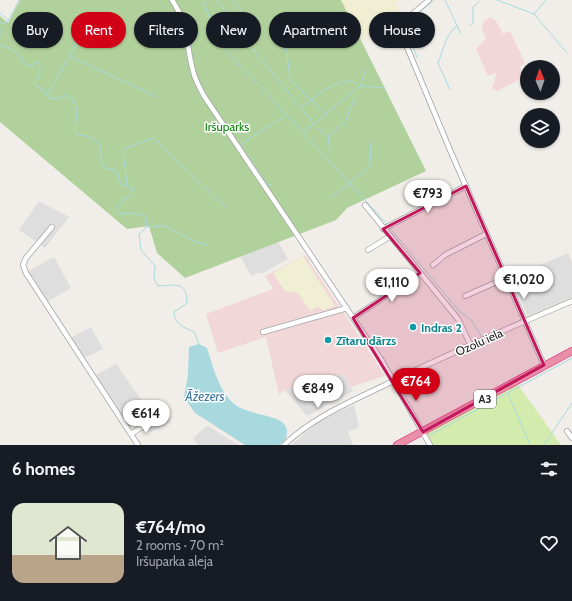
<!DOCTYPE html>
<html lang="en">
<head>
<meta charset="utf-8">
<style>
	:root { --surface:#171b24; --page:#242831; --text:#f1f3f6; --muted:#9ea1a6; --accent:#d20017 }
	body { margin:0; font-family:Cabin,sans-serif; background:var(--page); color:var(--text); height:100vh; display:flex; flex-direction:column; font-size:15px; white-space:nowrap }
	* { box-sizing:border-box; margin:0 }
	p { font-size:13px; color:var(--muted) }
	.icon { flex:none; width:22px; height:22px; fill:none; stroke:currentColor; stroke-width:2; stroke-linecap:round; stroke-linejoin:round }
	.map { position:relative; height:445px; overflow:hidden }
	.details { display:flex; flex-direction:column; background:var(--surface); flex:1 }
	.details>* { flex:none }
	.top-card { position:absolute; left:12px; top:12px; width:548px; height:36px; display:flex; gap:8px }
	.needle { width:26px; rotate:358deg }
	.buttons { position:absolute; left:520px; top:60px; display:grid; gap:8px }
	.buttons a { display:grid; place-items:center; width:40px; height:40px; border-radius:50%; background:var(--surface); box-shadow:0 1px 3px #0004; font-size:20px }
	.price { position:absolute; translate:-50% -34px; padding:0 9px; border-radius:14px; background:#fff; color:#222; font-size:13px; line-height:26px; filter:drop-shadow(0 1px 2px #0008) }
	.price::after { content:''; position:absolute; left:50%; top:24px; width:12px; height:9px; margin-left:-6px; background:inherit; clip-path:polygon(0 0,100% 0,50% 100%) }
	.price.selected { background:var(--accent); color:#fff }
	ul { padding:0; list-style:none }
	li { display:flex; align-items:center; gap:12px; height:100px; padding:0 12px }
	li span { display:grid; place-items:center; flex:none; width:112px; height:80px; border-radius:12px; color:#555 }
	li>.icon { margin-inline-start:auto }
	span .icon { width:48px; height:48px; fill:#fffc; stroke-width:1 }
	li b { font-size:17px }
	h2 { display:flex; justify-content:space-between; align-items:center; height:48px; padding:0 12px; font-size:17px }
	.tag { padding:0 14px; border-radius:18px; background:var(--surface); box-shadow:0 1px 3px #0004; font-size:14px; line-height:36px }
	.tag.selected { background:var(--accent); color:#fff }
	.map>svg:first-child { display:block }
	.residential { fill:#dfdede }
	.commercial { fill:#f2d7d9 }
	.farmland { fill:#f0efd3 }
	.grass { fill:#d3ecad }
	.forest { fill:#b1d19c }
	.water { fill:#a7d9df }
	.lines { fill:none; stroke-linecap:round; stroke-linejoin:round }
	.stream { stroke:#a7d9df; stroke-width:1 }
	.minor-casing { stroke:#a5a5a5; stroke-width:6 }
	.highway-casing { stroke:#df2579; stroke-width:8 }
	.minor { stroke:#fff; stroke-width:4.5 }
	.highway { stroke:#e98fa9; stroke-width:7 }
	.marked { fill:#c2185b; fill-opacity:0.2; stroke:#c2185b; stroke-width:3; stroke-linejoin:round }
	.culture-dot { fill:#0f9aa8; stroke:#fff; stroke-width:1.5 }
	.labels { text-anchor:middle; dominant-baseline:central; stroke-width:3; stroke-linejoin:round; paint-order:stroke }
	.shield { fill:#fff; stroke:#646464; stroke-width:1 }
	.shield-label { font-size:11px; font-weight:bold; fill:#212121 }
	.park-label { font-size:12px; fill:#0d840a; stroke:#fff }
	.culture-label { font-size:12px; font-weight:bold; fill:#0d838f; stroke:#fff; text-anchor:start }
	.street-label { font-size:12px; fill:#212121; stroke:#fff }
	.water-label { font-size:13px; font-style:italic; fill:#41799c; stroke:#fff }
</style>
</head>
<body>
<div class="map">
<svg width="572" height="445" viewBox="0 0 572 445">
	<rect width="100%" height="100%" fill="#f1ede8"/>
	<path class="residential" d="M39 201 69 217 45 248 19 230Z
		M273 233 288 259 261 274 259 272 251 276 237 250Z
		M568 253 572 263V297L528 316 512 281 517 278 518 275Z
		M54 257 71 288 47 302 28 271Z
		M91 327 103 349 82 359 70 338Z
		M116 364 149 411 160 405 171 422 151 432 143 420 127 429 93 377Z
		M343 374 353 391 307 416 285 390Z
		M354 405 359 427 348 432 353 445H291L320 420Z
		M207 426H208L238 445H198L193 438Z"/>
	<path class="commercial" d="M491 17 496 21 503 34 510 31 525 63 520 66 522 74 517 81 497 91 492 88 497 72 488 76 476 49 486 38 482 29 484 21Z
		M305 255 361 339 385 376 351 387 343 374 285 390 279 395 266 337 218 353 206 314 273 289 265 276Z"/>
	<path class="farmland" d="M341 0H400L395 2 400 14 397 16 398 23 362 40Z
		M303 256 335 306 323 310 317 307 310 311 298 293 285 291 273 273Z"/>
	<path class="grass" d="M516 382 561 445H430L423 432Z"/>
	<path class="forest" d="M20 0H341L426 171 347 208 336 220 185 278 157 253 149 226 127 229 0 122V16L8 23Z"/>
	<path class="water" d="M199 344 207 348C213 366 217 386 231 401 245 416 274 413 284 424 288 428 287 434 286 439L279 445H245L195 413 184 397 188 375 189 347Z"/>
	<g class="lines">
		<path class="stream" d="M203 0 216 35
			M217 0 244 38
			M231 0 248 18H258
			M445 0 461 34
			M497 0 534 14 567 53
			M0 13 8 20
			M534 14 546 0
			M0 23H7L19 0
			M470 25 473 23V7L480 1
			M0 29 2 33 0 36
			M246 41 314 124
			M286 42 290 80 326 114
			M0 45 11 49 18 54 26 65 30 66 38 62C42 69 40 76 35 81L36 86 45 90 48 98 56 99 65 95 74 100 77 110 75 132 78 135C99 137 102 143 101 163L105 168 115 170 121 184 133 188 131 196 124 199 117 209 121 214 133 213 145 216 147 220 146 228 139 234 141 250 155 266 154 279 158 286C176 285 187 281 187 303L174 312C174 325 184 327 194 332L199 344
			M221 46 257 84
			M69 56 157 97
			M417 57 405 28 406 23 434 0
			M260 86 387 224
			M360 86 365 71
			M450 90 438 63C443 51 446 33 457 26
			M48 93 93 16
			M300 108C313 99 338 76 354 82
			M318 128 328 137 330 153
			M304 132 360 86 385 88
			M328 137 345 122 355 98
			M127 185 123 152 124 149 153 138 225 207
			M272 185 267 184 240 145 286 115
			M330 198 370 166 371 142
			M147 227 165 226 198 243 208 245
			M390 228 459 311 472 321 482 337
			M508 394 530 445
			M430 435 572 358
			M544 445 572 403"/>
		<defs>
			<path id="minor" d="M172 0C188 23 186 45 193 71 195 80 200 88 204 96L382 361 430 445
				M429 0 402 23 399 28 450 150 544 365
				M365 205 458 319 471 346
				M52 227 26 258 23 265 26 273 138 445
				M383 229 466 186
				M368 250 389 237
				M433 265 445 255 486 234
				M465 296 506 278
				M353 318 420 273
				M263 332 347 308
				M567 431 572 438
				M131 434 153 420
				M284 445C312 418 348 403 383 386 445 355 509 328 572 301"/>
			<path id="highway" d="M397 445 572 351"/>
		</defs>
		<use href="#minor" class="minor-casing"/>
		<use href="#highway" class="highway-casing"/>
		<use href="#minor" class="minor"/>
		<use href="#highway" class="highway"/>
	</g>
	<path class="marked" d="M466 186 544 365 423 432 353 318 420 273 383 229Z"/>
	<g class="culture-dot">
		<circle cx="413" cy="327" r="4"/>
		<circle cx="328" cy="340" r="4"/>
	</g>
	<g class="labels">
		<rect class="shield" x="474" y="390" width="22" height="18" rx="3"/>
		<g class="shield-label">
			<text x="485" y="399">A3</text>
		</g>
		<g class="park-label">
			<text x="227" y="126">Iršuparks</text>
		</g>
		<g class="culture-label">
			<text x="421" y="327">Indras 2</text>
			<text x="336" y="340">Zītaru dārzs</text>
		</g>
		<g class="street-label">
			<text transform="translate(479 342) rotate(-24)">Ozolu iela</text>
		</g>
		<g class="water-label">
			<text x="205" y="396">Āžezers</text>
		</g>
	</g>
</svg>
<div class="buttons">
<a><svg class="needle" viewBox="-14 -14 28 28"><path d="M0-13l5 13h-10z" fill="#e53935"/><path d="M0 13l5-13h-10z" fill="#9ea1a6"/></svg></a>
<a><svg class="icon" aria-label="layers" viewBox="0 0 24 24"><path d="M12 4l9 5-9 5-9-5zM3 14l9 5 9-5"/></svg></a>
</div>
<b class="price" style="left:428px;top:214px">€793</b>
<b class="price" style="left:524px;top:300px">€1,020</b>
<b class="price" style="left:392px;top:303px">€1,110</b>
<b class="price selected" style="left:416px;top:402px">€764</b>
<b class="price" style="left:318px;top:409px">€849</b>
<b class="price" style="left:146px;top:434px">€614</b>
<div class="top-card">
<a class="tag">Buy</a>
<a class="tag selected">Rent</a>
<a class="tag">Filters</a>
<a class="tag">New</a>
<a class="tag">Apartment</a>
<a class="tag">House</a>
</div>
</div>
<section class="details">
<h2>6 homes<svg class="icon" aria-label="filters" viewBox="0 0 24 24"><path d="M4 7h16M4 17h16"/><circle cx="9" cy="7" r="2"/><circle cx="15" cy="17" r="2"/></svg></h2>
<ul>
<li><span style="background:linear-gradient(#dfe7d0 65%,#b9a48a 0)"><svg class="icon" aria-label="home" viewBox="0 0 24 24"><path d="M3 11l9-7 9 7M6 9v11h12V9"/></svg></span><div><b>€764/mo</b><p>2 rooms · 70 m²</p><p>Iršuparka aleja</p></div><svg class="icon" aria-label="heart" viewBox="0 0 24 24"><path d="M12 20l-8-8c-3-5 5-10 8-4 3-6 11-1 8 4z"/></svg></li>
</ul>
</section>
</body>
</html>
